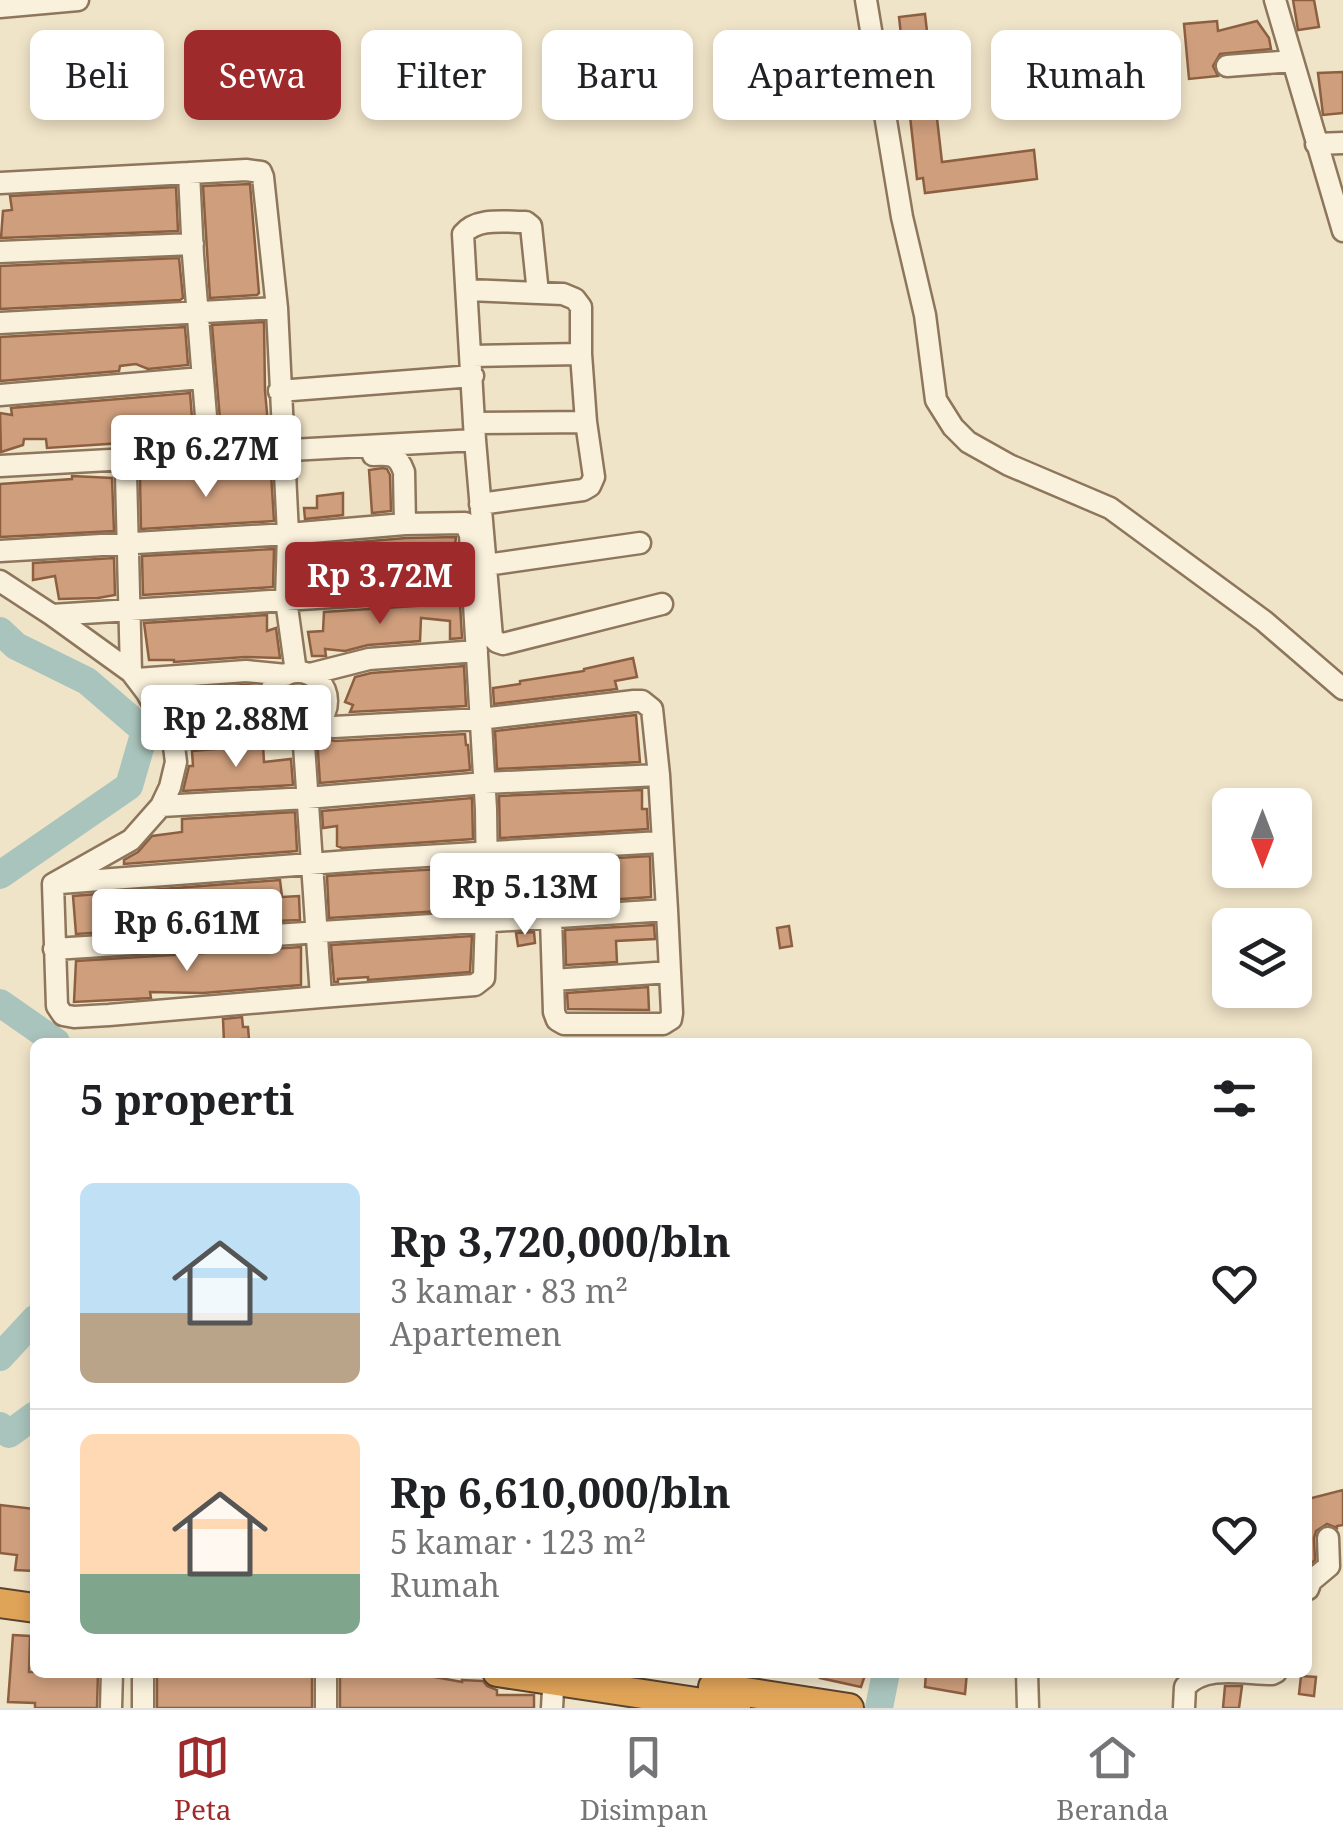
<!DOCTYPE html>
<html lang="id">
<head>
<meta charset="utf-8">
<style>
	:root { --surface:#fff; --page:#f2f2f2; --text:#202124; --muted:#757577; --line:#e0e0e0; --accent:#9e2a2b }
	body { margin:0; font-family:"Noto Serif",serif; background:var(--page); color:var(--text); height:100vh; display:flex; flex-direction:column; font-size:38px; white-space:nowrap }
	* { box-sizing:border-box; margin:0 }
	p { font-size:32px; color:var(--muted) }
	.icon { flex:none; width:55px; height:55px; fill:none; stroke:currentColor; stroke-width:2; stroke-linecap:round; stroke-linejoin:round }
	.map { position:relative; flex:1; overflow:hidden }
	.panel { position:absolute; left:30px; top:1038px; width:1282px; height:640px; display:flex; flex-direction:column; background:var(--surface); border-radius:15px; box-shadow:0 5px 15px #0003 }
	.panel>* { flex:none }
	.top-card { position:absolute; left:30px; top:30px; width:1285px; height:90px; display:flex; gap:20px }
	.needle { width:65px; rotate:180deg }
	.controls { position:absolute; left:1212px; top:788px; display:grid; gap:20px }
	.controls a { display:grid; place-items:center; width:100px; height:100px; border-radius:15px; background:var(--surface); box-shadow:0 5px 15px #0003; font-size:50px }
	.price { position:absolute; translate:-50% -85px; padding:0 22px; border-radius:10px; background:#fff; color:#222; font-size:32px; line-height:65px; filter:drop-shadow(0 2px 5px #0008) }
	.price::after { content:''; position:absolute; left:50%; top:60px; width:30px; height:22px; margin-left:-15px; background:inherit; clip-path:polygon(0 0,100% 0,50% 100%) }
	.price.selected { background:var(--accent); color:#fff }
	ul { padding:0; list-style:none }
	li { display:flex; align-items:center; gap:30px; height:250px; padding:0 50px }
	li+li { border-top:2px solid var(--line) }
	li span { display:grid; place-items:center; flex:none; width:280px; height:200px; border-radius:15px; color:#555 }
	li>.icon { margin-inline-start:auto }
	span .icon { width:120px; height:120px; fill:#fffc; stroke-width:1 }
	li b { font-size:42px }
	h2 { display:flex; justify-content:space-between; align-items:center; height:120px; padding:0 50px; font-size:42px }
	.chip { padding:0 35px; border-radius:15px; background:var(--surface); box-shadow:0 5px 15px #0003; font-size:35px; line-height:90px }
	.chip.selected { background:var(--accent); color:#fff }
	.tab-bar { display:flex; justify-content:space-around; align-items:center; height:140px; border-top:2px solid var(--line); background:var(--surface); font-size:28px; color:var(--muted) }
	.tab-bar a { display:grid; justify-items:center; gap:5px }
	.tab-bar .selected { color:var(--accent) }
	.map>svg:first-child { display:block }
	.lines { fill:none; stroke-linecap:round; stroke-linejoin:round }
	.river { stroke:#a9c4bc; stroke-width:28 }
	.building { fill:#cf9f7d; stroke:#8d5f41; stroke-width:2.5 }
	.minor-casing { stroke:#8d765c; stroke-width:25 }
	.highway-casing { stroke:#5b4430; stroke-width:32 }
	.minor { stroke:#faf1dc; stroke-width:20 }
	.highway { stroke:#e0a458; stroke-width:28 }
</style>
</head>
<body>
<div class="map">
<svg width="1343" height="1708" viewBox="0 0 1343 1708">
	<rect width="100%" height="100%" fill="#f0e4c8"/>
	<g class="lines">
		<path class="river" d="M0 631 16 646 87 681 145 731 129 786 0 875
			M0 1003 56 1042
			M0 1357 35 1319
			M0 1426 9 1434 35 1415
			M879 1708 886 1672"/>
	</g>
	<path class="building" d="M1293 0H1314L1319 27 1298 30Z
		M925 14 942 162 1034 150 1037 179 925 193 923 178 917 179 899 17Z
		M1217 21 1218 31 1257 21 1269 38 1271 49 1220 54 1213 66 1218 76 1189 79 1184 24Z
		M1343 72V113L1323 115 1318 73Z
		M250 184 259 293 257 295 210 298 203 186Z
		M176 187 178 231 1 238 3 211 12 210 10 196Z
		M179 258 183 298 180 300 0 309V266Z
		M264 322 265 391 269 435 242 436V438L228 439 227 431H221L212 325Z
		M185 327 188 365 148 369 136 364 120 366 119 371 0 381V337Z
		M190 393 194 442H179L178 439 122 440V443L47 448 46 439H24L23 445 1 452 0 413 12 415 11 408Z
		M383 468 387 469 390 475 391 511 372 513 369 470Z
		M239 469 240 472 271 473 274 521 141 529 140 478 197 474 198 472 203 478 212 480 219 477 223 470Z
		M72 476 112 478 114 531 0 537V484L72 479Z
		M343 493V515L305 519 304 508H317V496Z
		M456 537 454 552 457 551 458 573 391 580V564H360L361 581 303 585 301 547 406 538Z
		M274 549 273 587 143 595 142 556Z
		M114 558 115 595 98 598 59 599 55 576 33 580V563Z
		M460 603 462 638 450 639V621L421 618 420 641 368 645 345 651 325 649 326 656H312L308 632 323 631 324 612Z
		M267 615V631L276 628 280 658 245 657 174 662V660H149L144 623Z
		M633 658 637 677 615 681 617 689 494 704 493 688 520 684V681L584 671V669Z
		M464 666 466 706 350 712 353 705 345 702 355 677 371 673Z
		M246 685 256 686V702L261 717 191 724 187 704 199 703 198 688Z
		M636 715 640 762 497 769 495 731Z
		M465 734 466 745H468L470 770 320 783 317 737 335 741Z
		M263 745 264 762 291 759 293 785 183 791 189 766H193L192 751Z
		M642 790V809H647L648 829 500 838 499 796Z
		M472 798 473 839 342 848 337 846V826L323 828 322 811Z
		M295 812 297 851 124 864V860L138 852 152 836 182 832V819Z
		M650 856 651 897 505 907 504 868 519 869 518 864Z
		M471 867 469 887H473L472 909 329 918 327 876Z
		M280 880 282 897 299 896 300 920 188 924V927L76 934 73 896Z
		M654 925 655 939 616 941 617 962 566 965 565 930Z
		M789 926 792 946 780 948 777 928Z
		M534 932 535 943 518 946 516 933Z
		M472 936 470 972 368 980V977L338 979V982H334L331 945Z
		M301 947V985L203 993 150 992 151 998 74 1002 76 961Z
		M648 987 649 1010 568 1009 567 993Z
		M242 1017 243 1027H248L249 1039H242V1042H224L223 1019Z
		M1343 1490V1525L1337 1526V1528L1327 1524 1316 1531 1314 1538 1315 1560 1308 1566V1499Z
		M0 1505 35 1509V1571L15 1570 17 1555 0 1553Z
		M13 1635 30 1636 29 1672H98L97 1708H35V1703L8 1702Z
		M157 1672H312V1708H157Z
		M340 1672 413 1673 462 1682V1680L483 1681 487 1686 497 1690V1695H534V1708H340Z
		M821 1672H866L861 1687 820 1678Z
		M926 1672H967L965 1694 925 1687Z
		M1301 1676 1316 1677 1314 1696 1299 1694Z
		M1225 1686H1242L1239 1708H1223Z"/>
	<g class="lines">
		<defs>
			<path id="minor" d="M866 0 902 217 925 315 936 400 953 427 968 442 1009 465 1110 508 1264 621 1343 689
				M1275 0 1343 231
				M0 7 78 0
				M1227 66 1293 61
				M1316 144 1343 143
				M189 173 193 255 210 466
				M0 183 246 170 261 172 263 177 277 308 288 534 286 600 296 672
				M0 252 193 244
				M468 290 563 294 575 299 581 307V354L586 422 594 477 590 486 583 490 480 504
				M538 293 531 226 526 222C505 222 477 217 463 234L475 440 492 637 497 642 503 644 662 604
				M0 323 277 308
				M472 356 581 354
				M279 391 473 376
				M0 395 202 378
				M474 423 586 422
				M373 455C390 454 398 454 404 472L405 524
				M0 466 475 440
				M126 474 131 672
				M0 551 288 534 405 524 465 523 470 535 486 809 487 885 484 978 475 985 321 997
				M486 565 640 543
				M0 581 52 615 131 672 147 693 173 739 176 762 170 787 161 806 131 840 53 884 57 1006 63 1015 74 1017 109 1015 321 997 303 730
				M52 615 474 588
				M269 701a29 29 0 1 1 58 0a29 29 0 1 1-58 0Z
				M310 674 369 659 477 651
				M137 679 246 671 286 675
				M173 739 271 730 279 724
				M161 806 307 798 485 783 659 775
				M60 883 375 859 661 842
				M551 919 554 1012 557 1020 564 1024H663L671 1019 672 1013 667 910
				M54 949 667 910 659 775 652 709 642 701H634L480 719 334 727 318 723
				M553 980 670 972
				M1308 1589 1311 1581 1329 1566 1328 1538
				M1027 1672 1028 1708
				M111 1708 112 1672
				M143 1708V1672
				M326 1708V1672
				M552 1708 554 1672
				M1184 1708 1185 1687C1205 1664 1244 1674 1272 1674L1276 1672"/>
			<path id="highway" d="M0 1603 35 1608
				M497 1672 736 1708
				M713 1687 849 1708"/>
		</defs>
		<use href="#minor" class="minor-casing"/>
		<use href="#highway" class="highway-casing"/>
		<use href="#minor" class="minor"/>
		<use href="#highway" class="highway"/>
	</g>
</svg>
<div class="controls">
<a><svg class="needle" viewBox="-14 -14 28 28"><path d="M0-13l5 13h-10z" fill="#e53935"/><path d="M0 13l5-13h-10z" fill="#757577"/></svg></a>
<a><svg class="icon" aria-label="layers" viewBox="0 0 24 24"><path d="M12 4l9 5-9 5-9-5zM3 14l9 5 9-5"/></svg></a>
</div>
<b class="price" style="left:206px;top:500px">Rp 6.27M</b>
<b class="price selected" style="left:380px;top:627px">Rp 3.72M</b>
<b class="price" style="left:236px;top:770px">Rp 2.88M</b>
<b class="price" style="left:525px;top:938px">Rp 5.13M</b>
<b class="price" style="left:187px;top:974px">Rp 6.61M</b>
<div class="top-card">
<a class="chip">Beli</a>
<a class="chip selected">Sewa</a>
<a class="chip">Filter</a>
<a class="chip">Baru</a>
<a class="chip">Apartemen</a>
<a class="chip">Rumah</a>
</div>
<section class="panel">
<h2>5 properti<svg class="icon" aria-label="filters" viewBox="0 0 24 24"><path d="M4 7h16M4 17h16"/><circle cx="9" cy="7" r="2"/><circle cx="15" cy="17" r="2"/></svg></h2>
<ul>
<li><span style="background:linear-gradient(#bfe0f5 65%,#b9a48a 0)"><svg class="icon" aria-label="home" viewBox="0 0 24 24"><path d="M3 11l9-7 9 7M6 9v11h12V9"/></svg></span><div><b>Rp 3,720,000/bln</b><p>3 kamar · 83 m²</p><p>Apartemen</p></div><svg class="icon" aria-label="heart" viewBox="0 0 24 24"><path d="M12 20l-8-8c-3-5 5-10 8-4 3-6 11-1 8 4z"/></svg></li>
<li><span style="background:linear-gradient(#ffd9b3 70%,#7fa58c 0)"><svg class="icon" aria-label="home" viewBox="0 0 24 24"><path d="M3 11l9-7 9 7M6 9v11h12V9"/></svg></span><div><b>Rp 6,610,000/bln</b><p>5 kamar · 123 m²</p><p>Rumah</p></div><svg class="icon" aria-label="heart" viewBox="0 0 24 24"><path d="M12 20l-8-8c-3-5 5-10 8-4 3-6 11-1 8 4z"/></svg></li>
</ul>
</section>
</div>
<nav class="tab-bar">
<a class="selected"><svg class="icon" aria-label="map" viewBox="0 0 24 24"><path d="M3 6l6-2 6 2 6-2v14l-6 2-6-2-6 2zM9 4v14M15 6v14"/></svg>Peta</a>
<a><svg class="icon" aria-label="saved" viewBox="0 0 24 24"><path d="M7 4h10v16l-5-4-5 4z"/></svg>Disimpan</a>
<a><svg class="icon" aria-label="home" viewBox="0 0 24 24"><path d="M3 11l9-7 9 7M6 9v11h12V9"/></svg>Beranda</a>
</nav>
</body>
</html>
